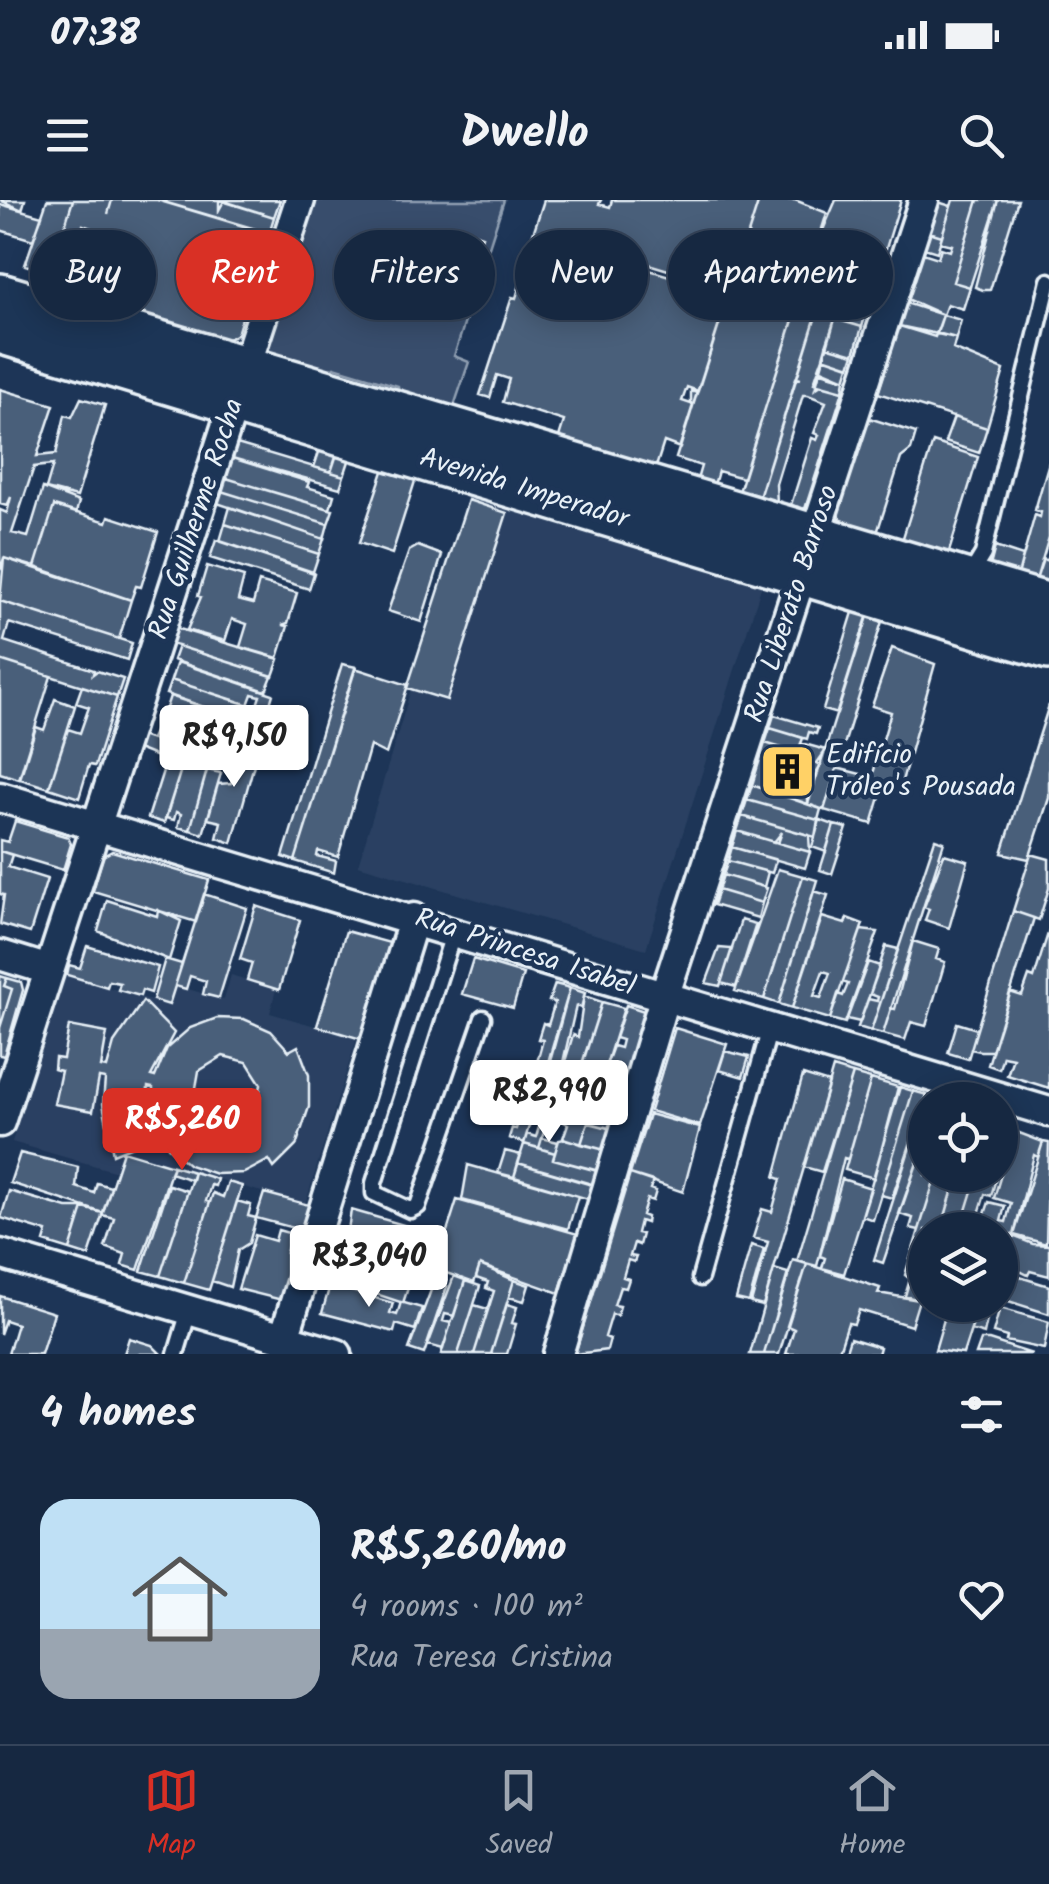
<!DOCTYPE html>
<html lang="en">
<head>
<meta charset="utf-8">
<style>
	:root { --surface:#162841; --page:#23344c; --text:#f1f3f6; --muted:#9ea6b1; --line:#35445a; --accent:#d93025 }
	body { margin:0; font-family:Kalam,sans-serif; background:var(--page); color:var(--text); height:100vh; display:flex; flex-direction:column; font-size:38px; white-space:nowrap }
	* { box-sizing:border-box; margin:0 }
	p { font-size:32px; color:var(--muted) }
	.icon { flex:none; width:55px; height:55px; fill:none; stroke:currentColor; stroke-width:2; stroke-linecap:round; stroke-linejoin:round }
	.map { position:relative; height:1154px; overflow:hidden }
	.drawer { display:flex; flex-direction:column; background:var(--surface); flex:1 }
	.drawer>* { flex:none }
	.hud { position:absolute; left:30px; top:30px; width:990px; height:90px; display:flex; gap:20px }
	.fabs { position:absolute; left:908px; top:882px; display:grid; gap:20px }
	.fabs a { display:grid; place-items:center; width:110px; height:110px; border-radius:50%; background:var(--surface); box-shadow:0 5px 25px #0003,0 0 0 2px var(--line); font-size:50px }
	.price { position:absolute; translate:-50% -85px; padding:0 22px; border-radius:10px; background:#fff; color:#222; font-size:32px; line-height:65px; filter:drop-shadow(0 2px 5px #0008) }
	.price::after { content:''; position:absolute; left:50%; top:60px; width:30px; height:22px; margin-left:-15px; background:inherit; clip-path:polygon(0 0,100% 0,50% 100%) }
	.price.active { background:var(--accent); color:#fff }
	ul { padding:0; list-style:none }
	li { display:flex; align-items:center; gap:30px; height:250px; padding:0 40px }
	li+li { border-top:2px solid var(--line) }
	li span { display:grid; place-items:center; flex:none; width:280px; height:200px; border-radius:30px; color:#555 }
	li>.icon { margin-inline-start:auto }
	span .icon { width:120px; height:120px; fill:#fffc; stroke-width:1 }
	li b { font-size:42px }
	h2 { display:flex; justify-content:space-between; align-items:center; height:120px; padding:0 40px; font-size:42px }
	.chip { padding:0 35px; border-radius:45px; background:var(--surface); box-shadow:0 5px 25px #0003,0 0 0 2px var(--line); font-size:35px; line-height:90px }
	.chip.active { background:var(--accent); color:#fff }
	.status { display:flex; justify-content:space-between; align-items:center; height:70px; padding:0 50px; background:var(--surface); direction:ltr }
	.status svg { height:28px; fill:currentColor }
	header { display:flex; justify-content:space-between; align-items:center; height:130px; padding:0 40px; background:var(--surface); font-size:45px; font-weight:700 }
	.tabs { display:flex; justify-content:space-around; align-items:center; height:140px; border-top:2px solid var(--line); background:var(--surface); font-size:28px; color:var(--muted) }
	.tabs a { display:grid; justify-items:center; gap:5px }
	.tabs .active { color:var(--accent) }
	.map>svg:first-child { display:block }
	.built { fill:#2a4162 }
	.green { fill:#374d6c; stroke:#909fb2; stroke-width:2.5 }
	.building { fill:#495e7a; stroke:#e8f1f8; stroke-width:2.5; fill-rule:evenodd }
	.lines { fill:none; stroke-linecap:round; stroke-linejoin:round }
	.lane-casing { stroke:#e8f1f8; stroke-width:21 }
	.street-casing { stroke:#e8f1f8; stroke-width:35 }
	.primary-casing { stroke:#e8f1f8; stroke-width:52 }
	.lane { stroke:#1d3557; stroke-width:14 }
	.street { stroke:#1d3557; stroke-width:28 }
	.primary { stroke:#1d3557; stroke-width:45 }
	.labels { text-anchor:middle; dominant-baseline:central; stroke-width:9; stroke-linejoin:round; paint-order:stroke }
	.street-label { font-size:28px; fill:#e8f1f8; stroke:#1d3557 }
	.poi-label { font-size:28px; fill:#e8f1f8; stroke:#1d3557; text-anchor:start }
</style>
</head>
<body>
<div class="status"><b>07:38</b><svg viewBox="0 0 49 12"><path d="M0 12V9h3v3zM5 12V6h3v6zM10 12V3h3v9zM15 12V0h3v12zM26 1h20v11H26zM47 4h2v5h-2z"/></svg></div>
<header><svg class="icon" aria-label="menu" viewBox="0 0 24 24"><path d="M4 6h16M4 12h16M4 18h16"/></svg>Dwello<svg class="icon" aria-label="search" viewBox="0 0 24 24"><circle cx="10" cy="10" r="6"/><path d="M15 15l6 6"/></svg></header>
<div class="map">
<svg width="1049" height="1154" viewBox="0 0 1049 1154">
	<rect width="100%" height="100%" fill="#1d3557"/>
	<filter id="ink" filterUnits="userSpaceOnUse"><feTurbulence type="fractalNoise" baseFrequency=".01" numOctaves="2"/><feDisplacementMap in="SourceGraphic" scale="20" xChannelSelector="R" yChannelSelector="G"/><feConvolveMatrix kernelMatrix="1 2 1 2 8 2 1 2 1" color-interpolation-filters="sRGB"/></filter>
	<g filter="url(#ink)">
		<path class="built" d="M470 294 764 378 646 749 358 665Z
			M66 775 168 805 175 785 224 800 231 775 276 789 270 813 357 838 305 1005 124 951 117 972 12 942Z"/>
		<path class="green" d="M310 0H504L454 156 469 162 452 212 402 204 398 186 334 167 320 179 263 152Z"/>
		<path class="building" d="M0 0H25L22 10Z
			M47 0H73L50 73 25 65Z
			M73 0H112L108 14 112 0H157L250 28 231 89 249 95 237 134 226 140 94 101 101 79 53 64ZM83 25 102 32 98 44 79 39Z
			M157 0H219V10L224 1 274 17 269 33Z
			M219 0H280L274 17Z
			M544 0H601L599 4 610 7 612 0H759L698 191 687 187 682 201 691 204V191L697 193 680 248 664 242 656 267 559 237 564 221 503 202 509 179 497 175 490 198 480 195 512 97 516 98 522 77 519 76ZM553 35 678 73 694 79 693 83 551 41Z
			M759 0H795L827 13 743 278 718 271 714 285 697 280 701 266 676 258Z
			M836 0H901L866 113 802 92 815 51 843 58 845 52 817 44Z
			M953 0H978L953 82 970 87 963 109 947 104 943 115 907 99 923 53 938 58 941 48 950 51 952 45 940 42Z
			M978 0H998L970 87 953 82Z
			M998 0H1018L990 90H983L975 87Z
			M938 2 951 6 942 36 929 32Z
			M0 4 42 16 33 40 0 30Z
			M463 30 482 36 476 55 457 49Z
			M463 30 482 36 476 55 457 49Z
			M929 32 942 36 937 52 924 48Z
			M802 92 810 103 812 95 866 113 862 127 797 107Z
			M906 103 943 115 935 137 899 126Z
			M795 113 815 119 759 298 739 292Z
			M817 113 835 119 815 189 821 185 843 191 805 309 791 305 812 238 817 240 819 235 814 233 826 202 808 195H803L776 284 777 303 759 298 796 178 801 179 797 178Z
			M943 115 961 120 956 138 937 133Z
			M835 119 862 127 854 154 826 146Z
			M899 126 956 138 953 149 1004 170 987 228 878 193Z
			M826 146 854 154 850 166 823 157Z
			M823 157 849 166 845 179 819 168Z
			M818 171 845 179 843 191 814 183Z
			M0 189 54 205 37 256 56 254 65 215 72 217 81 198 105 205 77 297 46 289 53 265 34 267 12 333 28 337 43 288 79 302 76 313 54 306 35 367 4 358 0 370V310L7 313 11 297 7 306 0 304Z
			M954 217 987 228 979 253 945 242Z
			M869 218 916 233 911 250 901 258 877 333 843 323 838 314Z
			M933 242 978 257 948 355 902 341Z
			M237 244 344 276 340 288 232 258Z
			M320 249 337 254 331 272 314 267Z
			M337 254 350 258 344 276 331 272Z
			M232 258 309 282 307 287 334 295 330 309 226 278Z
			M1049 262V337L1036 380 1018 375 1035 315 1040 317 1041 312 1035 310Z
			M384 268 416 278 392 354 359 343Z
			M226 278 333 310 328 324 221 291Z
			M221 291 328 324 324 339 217 303Z
			M468 300 507 313 447 500 407 488Z
			M54 306 107 322 109 316 158 332 141 387 136 386 131 400 35 367Z
			M230 307 324 339 319 354 225 324Z
			M225 324 319 354 313 372 220 341Z
			M216 340 314 373 309 389 210 358Z
			M418 346 442 355 421 422 388 411 409 351Z
			M995 347 1023 356 1017 379 989 370Z
			M1049 356V384L1036 380 1043 359 1048 361Z
			M4 358 131 400 119 439 0 401Z
			M207 366 244 377 238 400 253 404 259 382 297 393 288 423 282 425 288 426 278 458 240 447 247 424 232 419 225 441 187 430 201 397 198 396Z
			M0 401 132 443 127 460 9 423 4 441 94 470 93 474 97 471 123 479 117 497 0 460Z
			M854 409 869 413 837 514 823 510Z
			M868 414 883 418 824 610 808 604Z
			M176 428 279 459 273 476 171 444Z
			M178 446 272 476 266 491 173 460Z
			M892 448 935 464 899 592 883 587 872 624 824 610 837 568 872 577 891 512 872 506Z
			M0 460 51 476 19 579 0 573Z
			M177 462 273 494 268 511 256 508 260 496 252 494 248 505 171 480Z
			M342 464 356 467 295 661 283 657Z
			M355 468 408 485 386 554 370 546 338 657 318 651 317 656 336 661 334 673 295 661Z
			M171 480 268 511 263 527 166 494Z
			M82 486 117 497 95 566 89 565 79 598 49 588 68 529 80 533 89 507 76 503Z
			M170 496 263 527 258 542 165 511Z
			M55 499 75 506 49 588 20 579 36 527 44 530Z
			M1049 505V598L1029 659 1002 653Z
			M161 510 232 533 227 550 156 527Z
			M774 515 818 528 816 534 809 532 807 539 770 528Z
			M156 527 173 532 168 545 151 539Z
			M770 528 803 538 798 553 765 543Z
			M232 533 260 543 232 643 217 638 221 622 208 619 218 584 231 583 238 558 244 560 246 552 229 545Z
			M141 536 169 546 165 560 137 549Z
			M206 543 214 546 190 630 178 627 181 614 176 612 174 620 166 618 186 553 202 557Z
			M765 543 798 553 801 543 826 550 817 563 821 565 810 585 814 586 812 593 808 592V604L752 585Z
			M168 555 184 560 164 623 148 618Z
			M207 570 221 573 203 634 190 630Z
			M752 585 821 609 818 620 747 600Z
			M747 600 818 620 815 637 742 616Z
			M742 616 809 635 810 652 778 643 782 632 774 642 737 631Z
			M820 620 834 625 826 652 812 647Z
			M15 621 68 637 71 644 63 670 0 651V640L8 642Z
			M834 625 847 628 832 674 820 670Z
			M737 631 810 652 805 668 732 647Z
			M935 639 944 642 883 834 871 831Z
			M732 647 776 660 772 673 728 661Z
			M0 651 12 655 8 667 47 679 30 733 0 724 4 695 0 694Z
			M112 651 209 680 196 722 93 691 103 656Z
			M944 654 968 661 949 728 925 720 929 709 924 707Z
			M1031 654 1049 659V688L1039 720 1013 711Z
			M728 661 768 672 764 687 723 675Z
			M778 669 803 676 764 799 735 791Z
			M723 675 767 688 762 703 718 690Z
			M803 676 817 680 779 804 764 799Z
			M718 690 762 703 758 718 713 705Z
			M814 691 828 695 792 808 779 804Z
			M204 694 247 708 219 798 203 794 206 781 190 776 186 789 175 786Z
			M107 700 157 716 158 710 181 721 169 760 98 731Z
			M256 706 300 720 279 790 247 780 252 763 240 759Z
			M1013 711 1034 718 992 851H980L971 849Z
			M822 717 845 724 847 718 863 724 830 819 792 808ZM823 771 830 773 821 798 814 796Z
			M741 720 756 724 736 787 721 783Z
			M861 730 878 732 845 823 830 819 838 794 843 796 848 784 843 782Z
			M1049 730V888L1007 875 1013 858 1003 856 999 869 988 865 1010 792 1022 796 1029 776 1034 778Z
			M346 731 390 743 361 839 317 826Z
			M913 741 939 749 936 759 945 762 926 826 911 822 905 840 883 834 891 808 895 809Z
			M87 746 158 767 151 793 142 790 140 796 118 790 120 783 109 781 107 787 67 775 69 765 80 768Z
			M886 746 898 749 871 831 858 827 868 799 877 801 878 797 870 794Z
			M719 748 732 749 720 786 706 783Z
			M165 759 182 764 169 805 153 800Z
			M473 759 523 774 513 808 462 794Z
			M868 762 880 766 860 822 847 819Z
			M0 776 7 778 4 786 12 789 0 828Z
			M7 778 21 782 23 790 4 856 0 855V828L12 789 4 786Z
			M555 784 570 788 524 943 509 938 512 928 516 929 523 907 518 906 533 875 528 873 532 861 537 862 543 840 538 839 543 823 548 825 555 802 549 801Z
			M570 788 585 793 581 808 576 806 558 884 545 880Z
			M584 796 602 802 580 870 564 865 573 835 578 837Z
			M143 801 174 833 151 876 155 877 167 848 190 828 217 818 244 819 271 831 289 851 298 846 309 875V907L296 946 274 968 269 960 244 973 216 974 189 965 168 947 153 920V888L148 887 147 904 155 937 113 954 103 904 105 879 99 878 93 911 54 904 61 871 54 869 55 858 63 859 69 826 107 833 101 867 107 868 114 843ZM223 856 247 862 261 884 255 920 235 936 208 932 192 910 199 871Z
			M602 802 624 808 581 944 563 938 568 924 564 922Z
			M626 805 647 812 609 928 589 923 595 906 604 908 605 904 595 901 602 879 609 881 611 873 604 871 613 846 620 848 622 840 615 838Z
			M957 823 977 829 968 859 948 853Z
			M675 828 727 844 700 926 650 911Z
			M725 851 749 857 743 877 719 870Z
			M833 868 853 874 822 972 804 967Z
			M853 874 871 879 848 959 844 958 817 1066 797 1061Z
			M803 875 829 883 763 1106 751 1103 768 1042 753 1038 762 1009 772 1012 781 979 775 977Z
			M871 879 898 887 874 978 845 970Z
			M900 887 913 891 873 1020 862 1016Z
			M913 891 927 895 892 998 881 995Z
			M925 900V940L883 1063 874 1060Z
			M649 914 700 928 683 992 630 974Z
			M1000 918 1013 922 1000 965Z
			M588 922 611 929 605 950 581 944Z
			M539 927 545 928 539 948 524 944 527 934 536 937Z
			M1014 931 1043 942 1038 957 1034 955 1014 1035 981 1026 989 1002 1005 1006 1001 1021 1006 1022 1011 1003 994 998Z
			M542 938 558 942 555 953 539 948Z
			M565 939 605 950 597 971 553 959 559 940Z
			M925 940V975H936L919 1030 910 1028 913 1018 899 1014Z
			M1043 942 1049 943 1046 1044 1014 1035Z
			M524 944 555 953 553 959 599 971 595 985 518 963Z
			M123 951 173 966 138 1070 122 1065 125 1054 105 1047 114 1018 102 1015Z
			M505 951 521 955 514 977 498 973Z
			M20 953 78 967 76 987 94 993 97 983 111 987 103 1013 10 983Z
			M518 963 592 985 588 999 514 977Z
			M468 965 578 996 568 1029 462 1000Z
			M173 966 194 972 192 980 170 973Z
			M194 972 217 979 215 986 211 985 206 1001 210 1002 184 1083 160 1076Z
			M630 974 653 981 650 989 656 991 653 1001 647 999 642 1015 647 1017 646 1023 640 1021 637 1033 642 1034 639 1045 634 1043 630 1056 636 1057 634 1062 628 1060 623 1077 629 1079 626 1088 620 1087 614 1105 620 1106 617 1116 612 1114 605 1137 610 1139 607 1150 575 1154Z
			M936 975H957L941 1030H925V1056L917 1081 924 1083 919 1100 905 1096 910 1079 905 1075Z
			M957 975H977L960 1030 943 1024Z
			M977 975H997L991 996 985 994 976 1024 981 1026 980 1030H960Z
			M842 979 871 988 844 1074 822 1068 825 1058 820 1056Z
			M228 982 242 986 209 1090 184 1083 213 993 223 997Z
			M169 985 188 991 160 1076 141 1071Z
			M9 991 67 1008H83L70 1050 44 1042 47 1032 1 1018Z
			M264 993 309 1005 301 1030 256 1018Z
			M457 1000 578 1034 559 1093 480 1065 474 1083 435 1069Z
			M237 1001 251 1005 248 1016 256 1018 249 1043 238 1050 230 1087 212 1081Z
			M83 1008 103 1013 89 1056 70 1050Z
			M351 1010 411 1027 404 1051 397 1049 395 1056 347 1038Z
			M278 1030 292 1034 286 1053 296 1056 282 1100 238 1089 255 1035 275 1041Z
			M1000 1031 1033 1044 1049 1045V1076L1030 1071 1028 1075 1002 1062 1000 1066Z
			M751 1045 764 1049 749 1102 736 1099Z
			M348 1046 401 1062 390 1081 409 1085 403 1103 331 1079 337 1056 345 1058Z
			M405 1058 436 1067 432 1079 402 1070Z
			M793 1060 807 1064 779 1154H764Z
			M807 1064 880 1088 878 1093 919 1100 911 1126 859 1110 854 1124 848 1123 838 1154H786L794 1129 787 1126Z
			M480 1065 514 1080 491 1154H474L494 1091 486 1088 488 1082 476 1078Z
			M774 1069 788 1073 764 1154H750Z
			M1010 1074 1049 1086V1114L1002 1099Z
			M454 1076 465 1080 454 1116 445 1114 443 1121 451 1123 443 1149 428 1145Z
			M514 1080 529 1085 524 1101 509 1097Z
			M465 1081 480 1086 458 1154H441Z
			M434 1082 447 1086 424 1154 409 1149Z
			M330 1085 393 1103 390 1113 397 1115 401 1102 422 1108 415 1130 396 1124 394 1132 322 1113Z
			M0 1096 54 1113 41 1154H8L17 1124 5 1120 0 1134Z
			M507 1104 517 1107 512 1123 516 1124 507 1154H491Z
			M474 1105 488 1109 474 1154H458Z
			M956 1105H971L978 1110 975 1117 954 1111Z
			M979 1105H990L984 1134 971 1130Z
			M1000 1108 1049 1122 1044 1149 1006 1141 1007 1137 993 1133Z
			M947 1109 975 1117 963 1154 935 1150Z
			M129 1138 152 1145 161 1154H124Z
			M850 1138 880 1147 878 1154H845Z
			M981 1140H989L1032 1154H976Z"/>
		<g class="lines">
			<defs>
				<path id="lane" d="M969 377 983 354 1049 81
					M454 731 374 983V993L410 1010 418 1006 483 818
					M700 1078 770 828
					M176 1154 189 1111"/>
				<path id="street" d="M0 597 1049 912
					M0 755 49 770
					M0 922 300 0
					M0 1054 337 1154
					M284 1138 414 718
					M558 1154 669 782 924 0"/>
				<path id="primary" d="M0 97 1049 407
					M0 130 1049 446"/>
			</defs>
			<use href="#lane" class="lane-casing"/>
			<use href="#street" class="street-casing"/>
			<use href="#primary" class="primary-casing"/>
			<use href="#lane" class="lane"/>
			<use href="#street" class="street"/>
			<use href="#primary" class="primary"/>
		</g>
	</g>
	<defs>
		<symbol id="building-square" viewBox="-11 -11 22 22"><rect x="-9" y="-9" width="18" height="18" rx="4" fill="#ffd166" stroke="#1d3557"/><path d="M-4-6H4V6H1V3H-1V6H-4ZM-2.5-4.3h1.7v1.8h-1.7ZM.8-4.3h1.7v1.8H.8ZM-2.5-1h1.7V.8h-1.7ZM.8-1h1.7V.8H.8Z" fill="#111"/></symbol>
	</defs>
	<g fill-rule="evenodd">
		<use href="#building-square" x="756" y="540" width="63" height="63"/>
	</g>
	<g class="labels">
		<g class="street-label">
			<text transform="translate(524 289) rotate(17)">Avenida Imperador</text>
			<text transform="translate(197 319) rotate(-72)">Rua Guilherme Rocha</text>
			<text transform="translate(792 404) rotate(-72)">Rua Liberato Barroso</text>
			<text transform="translate(525 753) rotate(18)">Rua Princesa Isabel</text>
		</g>
		<g class="poi-label">
			<text x="826" y="555">Edifício<tspan x="826" dy="32">Tróleo's Pousada</tspan></text>
		</g>
	</g>
</svg>
<div class="fabs">
<a><svg class="icon" aria-label="locate" viewBox="0 0 24 24"><circle cx="12" cy="12" r="6"/><path d="M12 2v4M12 18v4M2 12h4M18 12h4"/></svg></a>
<a><svg class="icon" aria-label="layers" viewBox="0 0 24 24"><path d="M12 4l9 5-9 5-9-5zM3 14l9 5 9-5"/></svg></a>
</div>
<b class="price" style="left:234px;top:590px">R$9,150</b>
<b class="price" style="left:549px;top:945px">R$2,990</b>
<b class="price active" style="left:182px;top:973px">R$5,260</b>
<b class="price" style="left:369px;top:1110px">R$3,040</b>
<div class="hud">
<a class="chip">Buy</a>
<a class="chip active">Rent</a>
<a class="chip">Filters</a>
<a class="chip">New</a>
<a class="chip">Apartment</a>
</div>
</div>
<section class="drawer">
<h2>4 homes<svg class="icon" aria-label="filters" viewBox="0 0 24 24"><path d="M4 7h16M4 17h16"/><circle cx="9" cy="7" r="2"/><circle cx="15" cy="17" r="2"/></svg></h2>
<ul>
<li><span style="background:linear-gradient(#bfe0f5 65%,#9aa5b1 0)"><svg class="icon" aria-label="home" viewBox="0 0 24 24"><path d="M3 11l9-7 9 7M6 9v11h12V9"/></svg></span><div><b>R$5,260/mo</b><p>4 rooms · 100 m²</p><p>Rua Teresa Cristina</p></div><svg class="icon" aria-label="heart" viewBox="0 0 24 24"><path d="M12 20l-8-8c-3-5 5-10 8-4 3-6 11-1 8 4z"/></svg></li>
</ul>
</section>
<nav class="tabs">
<a class="active"><svg class="icon" aria-label="map" viewBox="0 0 24 24"><path d="M3 6l6-2 6 2 6-2v14l-6 2-6-2-6 2zM9 4v14M15 6v14"/></svg>Map</a>
<a><svg class="icon" aria-label="saved" viewBox="0 0 24 24"><path d="M7 4h10v16l-5-4-5 4z"/></svg>Saved</a>
<a><svg class="icon" aria-label="home" viewBox="0 0 24 24"><path d="M3 11l9-7 9 7M6 9v11h12V9"/></svg>Home</a>
</nav>
</body>
</html>
